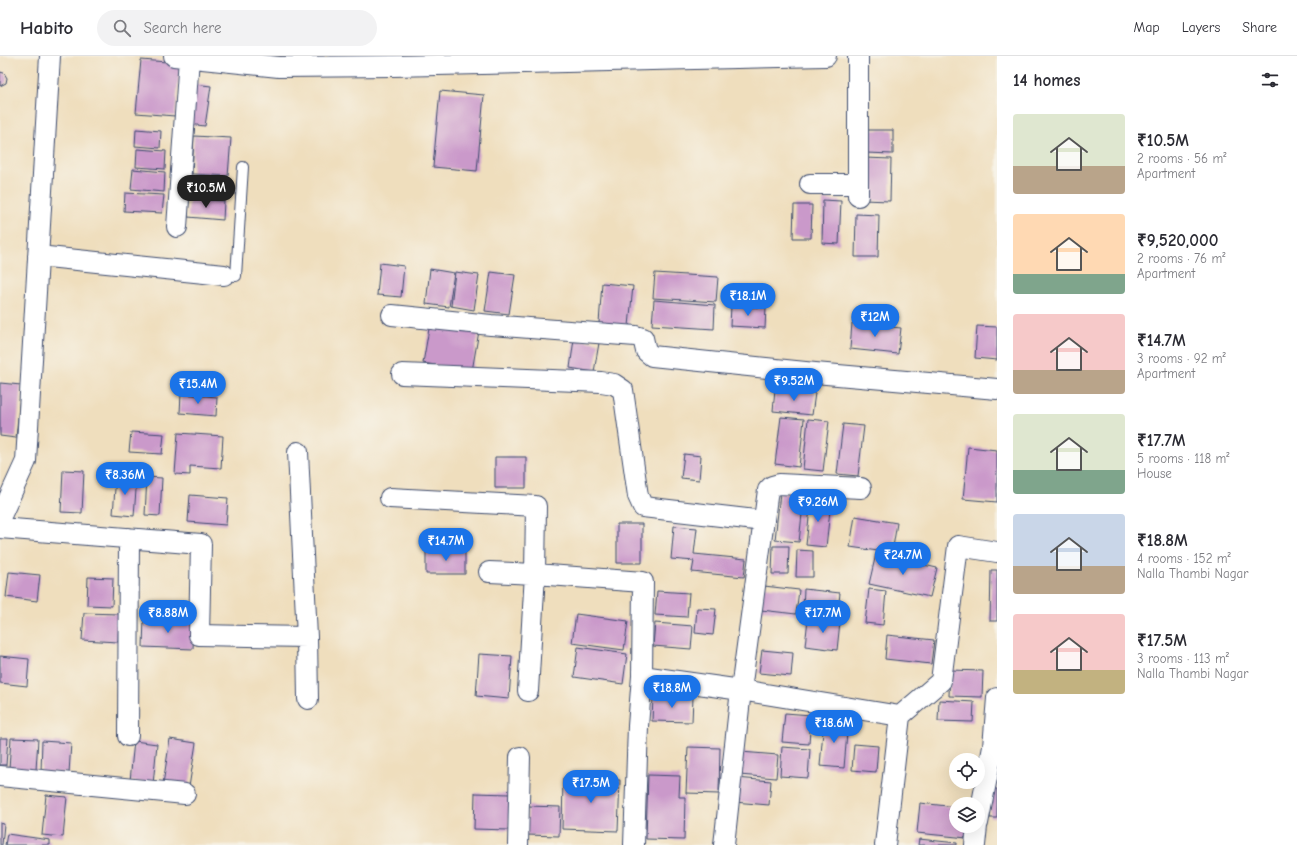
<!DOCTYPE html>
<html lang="en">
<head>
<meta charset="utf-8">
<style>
	:root { --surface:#fff; --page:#f2f2f3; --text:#2b2b33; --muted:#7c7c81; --line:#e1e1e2; --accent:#1a73e8 }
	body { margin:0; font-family:"Comic Neue",sans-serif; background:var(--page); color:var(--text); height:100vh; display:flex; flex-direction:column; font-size:15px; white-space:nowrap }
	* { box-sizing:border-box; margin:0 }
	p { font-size:13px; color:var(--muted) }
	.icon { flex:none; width:22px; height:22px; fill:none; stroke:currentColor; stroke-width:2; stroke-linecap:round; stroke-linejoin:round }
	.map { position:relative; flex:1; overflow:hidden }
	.details { display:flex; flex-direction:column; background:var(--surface); width:300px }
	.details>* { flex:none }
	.fabs { position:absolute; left:949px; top:697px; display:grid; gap:8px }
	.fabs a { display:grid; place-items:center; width:36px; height:36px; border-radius:50%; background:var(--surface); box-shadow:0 4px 16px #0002; font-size:20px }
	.price { position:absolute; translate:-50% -34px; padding:0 9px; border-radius:14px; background:var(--accent); color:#fff; font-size:13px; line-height:26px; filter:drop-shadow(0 1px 2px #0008) }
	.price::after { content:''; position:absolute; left:50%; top:24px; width:12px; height:9px; margin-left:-6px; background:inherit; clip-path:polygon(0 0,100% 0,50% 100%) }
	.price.current { background:#222; color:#fff }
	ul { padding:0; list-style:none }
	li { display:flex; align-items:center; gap:12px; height:100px; padding:0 16px }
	li span { display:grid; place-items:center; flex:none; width:112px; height:80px; border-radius:4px; color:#555 }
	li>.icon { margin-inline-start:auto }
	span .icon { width:48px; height:48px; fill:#fffc; stroke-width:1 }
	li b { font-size:17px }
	h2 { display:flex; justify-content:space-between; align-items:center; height:48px; padding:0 16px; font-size:17px }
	header { display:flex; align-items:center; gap:24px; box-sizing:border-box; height:56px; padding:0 20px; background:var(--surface); border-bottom:1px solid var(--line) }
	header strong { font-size:19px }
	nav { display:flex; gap:22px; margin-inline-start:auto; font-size:14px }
	.search { width:280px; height:36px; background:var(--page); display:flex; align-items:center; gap:10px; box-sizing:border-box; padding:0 14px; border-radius:22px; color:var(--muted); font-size:15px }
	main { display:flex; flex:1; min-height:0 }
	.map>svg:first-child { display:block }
	.building { fill:#ca99ca }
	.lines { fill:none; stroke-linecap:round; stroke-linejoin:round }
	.service-casing { stroke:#3b496c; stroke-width:12 }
	.minor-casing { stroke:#3b496c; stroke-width:22 }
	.service { stroke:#fff; stroke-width:10 }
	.minor { stroke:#fff; stroke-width:20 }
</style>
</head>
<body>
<header>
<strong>Habito</strong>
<div class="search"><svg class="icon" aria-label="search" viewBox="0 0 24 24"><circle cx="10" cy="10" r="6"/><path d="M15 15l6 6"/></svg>Search here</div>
<nav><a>Map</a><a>Layers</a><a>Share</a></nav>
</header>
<main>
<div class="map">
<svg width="997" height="789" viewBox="0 0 997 789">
	<rect width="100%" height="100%" fill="#f7f3e8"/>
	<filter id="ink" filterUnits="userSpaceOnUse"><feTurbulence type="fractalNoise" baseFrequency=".025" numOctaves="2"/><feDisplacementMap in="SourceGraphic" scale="8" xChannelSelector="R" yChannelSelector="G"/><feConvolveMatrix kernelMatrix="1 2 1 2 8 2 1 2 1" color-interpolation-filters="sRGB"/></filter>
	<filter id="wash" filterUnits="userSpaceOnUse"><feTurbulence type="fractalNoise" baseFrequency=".012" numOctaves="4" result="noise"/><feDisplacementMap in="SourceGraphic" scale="16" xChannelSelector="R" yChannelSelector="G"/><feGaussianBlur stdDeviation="0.9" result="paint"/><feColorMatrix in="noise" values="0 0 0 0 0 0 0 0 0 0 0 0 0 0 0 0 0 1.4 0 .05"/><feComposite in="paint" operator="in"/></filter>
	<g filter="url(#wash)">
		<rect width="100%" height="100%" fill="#efdebd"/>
		<g id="blocks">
			<path class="building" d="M141 4 180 7 175 60 136 57Z
				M0 16 4 17 7 22 6 27 0 30Z
				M194 28 211 30 205 70 189 68Z
				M440 35 484 39 477 115 433 111Z
				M136 73 161 75 160 92 135 90Z
				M867 74H893V98L866 97Z
				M194 80 231 82 228 120 192 118Z
				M137 93 166 95 165 113 136 111Z
				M865 102 891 103 890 145 863 144Z
				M133 113 165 116 164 136 131 133Z
				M190 120 224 122 223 140 189 138Z
				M125 137 164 139 162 157 124 155Z
				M189 143 224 145 223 164 188 161Z
				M823 144 841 145 839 188 822 187Z
				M794 149H812L811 182H793Z
				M856 158 879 159 878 201H855Z
				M380 207 404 210 401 241 377 239Z
				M430 213 454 217 449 251 426 248Z
				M455 216 479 219 474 254 451 250Z
				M491 216 515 219 509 258 485 255Z
				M655 217 718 221 716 246 653 242Z
				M602 227 633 230 629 270 599 267Z
				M654 244 715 249 714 273 652 269Z
				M731 250 766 252 765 272 730 270Z
				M430 267 479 275 472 315 423 307Z
				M852 267 901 272 898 298 850 293Z
				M977 270 997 271V304L975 302Z
				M574 283 599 287 594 316 570 312Z
				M0 327 21 329 16 382 0 380Z
				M775 333 815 337 812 359 773 355Z
				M181 338 217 341 216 360 180 357Z
				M781 361 804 363 799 411 775 408Z
				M808 363 829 365 823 415 803 413Z
				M843 368 864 370 858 420 837 418Z
				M131 376 164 378 162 398 129 396Z
				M178 377 223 380 221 412 190 410V419L175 418Z
				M968 391 997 394V446L963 443Z
				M684 398 701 400 699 424 681 422Z
				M495 401H526V432H495Z
				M63 414 84 415 82 457 61 456Z
				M116 420 137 421 134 460 113 458Z
				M147 421 162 422 160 460 145 459Z
				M780 437 804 439 799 486 775 484Z
				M190 439 228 442 226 469 188 466Z
				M811 443 831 445 826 491 806 489Z
				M855 460 897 467 892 497 850 491Z
				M617 468H642V507H617Z
				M674 470 697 472 694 498 746 503 744 521 692 516 694 505 671 503Z
				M773 490H789L788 518H772Z
				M797 494 813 495V521H796Z
				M426 495H465V518H426Z
				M876 498 937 512 930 541 869 528Z
				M991 514H997V565H990Z
				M9 516 40 519 37 545 6 541Z
				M88 521 113 522 112 550 87 549Z
				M764 530 799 534 796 558 761 554Z
				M804 533 840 537 838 555 803 552Z
				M869 533 886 535 883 569 865 567Z
				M657 535 689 537 687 561 655 559Z
				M697 552 716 553 713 579 695 577Z
				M84 557 119 558 118 586 82 584Z
				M576 558 628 565 624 594 572 587Z
				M144 562 194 564 193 593 143 591Z
				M808 563 840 566 837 594 805 590Z
				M655 567 693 570 691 593 653 590Z
				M887 579 934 584 931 608 885 603Z
				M578 591 627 598 623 628 574 621Z
				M762 594 793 597 791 620 759 617Z
				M479 598 512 600 509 643 476 640Z
				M0 600 29 603 27 630 0 627Z
				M950 614 983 615 982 641 949 640Z
				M653 640 693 641 692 666 652 665Z
				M939 644 974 646 973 666 938 665Z
				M785 657 811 659 809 688 782 686Z
				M824 663 848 665 844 712 820 710Z
				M0 682H8L6 709H0Z
				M11 682 38 683 36 714 9 713Z
				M170 683 196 687 189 731 163 728Z
				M42 685 71 687 69 717 41 716Z
				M134 685 157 688 153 728 130 725Z
				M854 688 878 690 876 716 852 714Z
				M688 691 720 692 719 738 686 737Z
				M782 691 810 693 808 722 780 720Z
				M741 696 778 699 776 722 739 719Z
				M648 719 680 720 679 741H685L684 784 646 783Z
				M563 722 620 724 618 775 562 773Z
				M736 722 771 725 769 749 734 746Z
				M992 733H997V762H990Z
				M475 737 510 738 509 774 474 773Z
				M46 739 67 741 63 781 42 779Z
				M920 747 956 751V770H968L967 782 917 777Z
				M528 750 560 751 559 780 527 779Z
				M0 767 4 768 2 789H0Z
				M7 778 50 784V789H5Z
				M919 783 957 787V789H918Z"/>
		</g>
	</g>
	<g filter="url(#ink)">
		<use href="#blocks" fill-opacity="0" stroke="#3b496c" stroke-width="1"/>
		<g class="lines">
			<defs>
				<path id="service" d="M224 219 236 220 243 111"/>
				<path id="minor" d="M174 0 279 11 393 10 826 0
					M810 128H858
					M858 140V0
					M177 171 189 2
					M38 200 224 219
					M392 259 491 269 636 280 643 282 646 295 652 300 815 317 997 333
					M402 318 601 326 614 328 623 334 638 440 643 451 764 465
					M298 396 307 581 308 643
					M390 442 536 450 535 518 643 526 642 620
					M0 462 26 405 50 0
					M0 472 201 488 199 579 307 581
					M489 516 535 518 528 635
					M128 680 129 482
					M0 720 185 738
					M978 767 993 691 997 642
					M518 789 520 701
					M634 789 638 670 642 620 741 634 900 660 941 625 958 490 997 496
					M724 789 741 634 768 434 772 430 779 428 861 432
					M885 789 900 660
					M975 789 977 770"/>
			</defs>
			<use href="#service" class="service-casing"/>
			<use href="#minor" class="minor-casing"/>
			<use href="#service" class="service"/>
			<use href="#minor" class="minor"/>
		</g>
	</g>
</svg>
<div class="fabs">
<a><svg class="icon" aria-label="locate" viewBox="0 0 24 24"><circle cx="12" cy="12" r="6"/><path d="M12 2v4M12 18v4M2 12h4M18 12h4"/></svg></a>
<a><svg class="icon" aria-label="layers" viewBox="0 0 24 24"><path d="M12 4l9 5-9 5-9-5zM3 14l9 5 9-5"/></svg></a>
</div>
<b class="price current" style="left:206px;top:153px">₹10.5M</b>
<b class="price" style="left:748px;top:261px">₹18.1M</b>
<b class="price" style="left:875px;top:282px">₹12M</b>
<b class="price" style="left:794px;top:346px">₹9.52M</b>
<b class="price" style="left:198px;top:349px">₹15.4M</b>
<b class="price" style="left:125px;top:440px">₹8.36M</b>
<b class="price" style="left:818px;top:467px">₹9.26M</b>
<b class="price" style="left:446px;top:506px">₹14.7M</b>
<b class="price" style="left:903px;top:520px">₹24.7M</b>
<b class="price" style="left:168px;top:578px">₹8.88M</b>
<b class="price" style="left:823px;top:578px">₹17.7M</b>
<b class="price" style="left:672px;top:653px">₹18.8M</b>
<b class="price" style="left:834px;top:688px">₹18.6M</b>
<b class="price" style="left:591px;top:748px">₹17.5M</b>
</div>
<section class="details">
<h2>14 homes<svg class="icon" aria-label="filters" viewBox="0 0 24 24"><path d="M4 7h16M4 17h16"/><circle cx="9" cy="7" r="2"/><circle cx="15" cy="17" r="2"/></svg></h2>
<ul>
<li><span style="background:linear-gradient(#dfe7d0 65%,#b9a48a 0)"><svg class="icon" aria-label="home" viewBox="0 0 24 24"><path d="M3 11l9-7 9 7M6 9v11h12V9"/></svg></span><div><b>₹10.5M</b><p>2 rooms · 56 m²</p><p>Apartment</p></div></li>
<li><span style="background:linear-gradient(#ffd9b3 75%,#7fa58c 0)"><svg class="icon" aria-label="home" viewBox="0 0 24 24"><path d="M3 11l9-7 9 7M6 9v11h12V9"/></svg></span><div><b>₹9,520,000</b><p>2 rooms · 76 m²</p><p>Apartment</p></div></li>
<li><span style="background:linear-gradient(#f6c9c9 70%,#b9a48a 0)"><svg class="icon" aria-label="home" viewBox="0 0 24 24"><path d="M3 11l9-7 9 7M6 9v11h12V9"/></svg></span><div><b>₹14.7M</b><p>3 rooms · 92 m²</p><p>Apartment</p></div></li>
<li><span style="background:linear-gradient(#dfe7d0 70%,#7fa58c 0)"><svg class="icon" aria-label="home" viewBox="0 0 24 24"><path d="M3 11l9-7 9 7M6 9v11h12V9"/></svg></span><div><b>₹17.7M</b><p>5 rooms · 118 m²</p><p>House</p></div></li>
<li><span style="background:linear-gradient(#c9d6e8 65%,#b9a48a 0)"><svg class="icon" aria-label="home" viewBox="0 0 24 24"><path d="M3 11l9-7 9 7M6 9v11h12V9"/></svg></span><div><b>₹18.8M</b><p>4 rooms · 152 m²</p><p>Nalla Thambi Nagar</p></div></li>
<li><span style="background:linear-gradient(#f6c9c9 70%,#c2b280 0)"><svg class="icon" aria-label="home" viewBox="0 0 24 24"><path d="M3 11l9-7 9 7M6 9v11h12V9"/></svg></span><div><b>₹17.5M</b><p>3 rooms · 113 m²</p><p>Nalla Thambi Nagar</p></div></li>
</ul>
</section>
</main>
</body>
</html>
